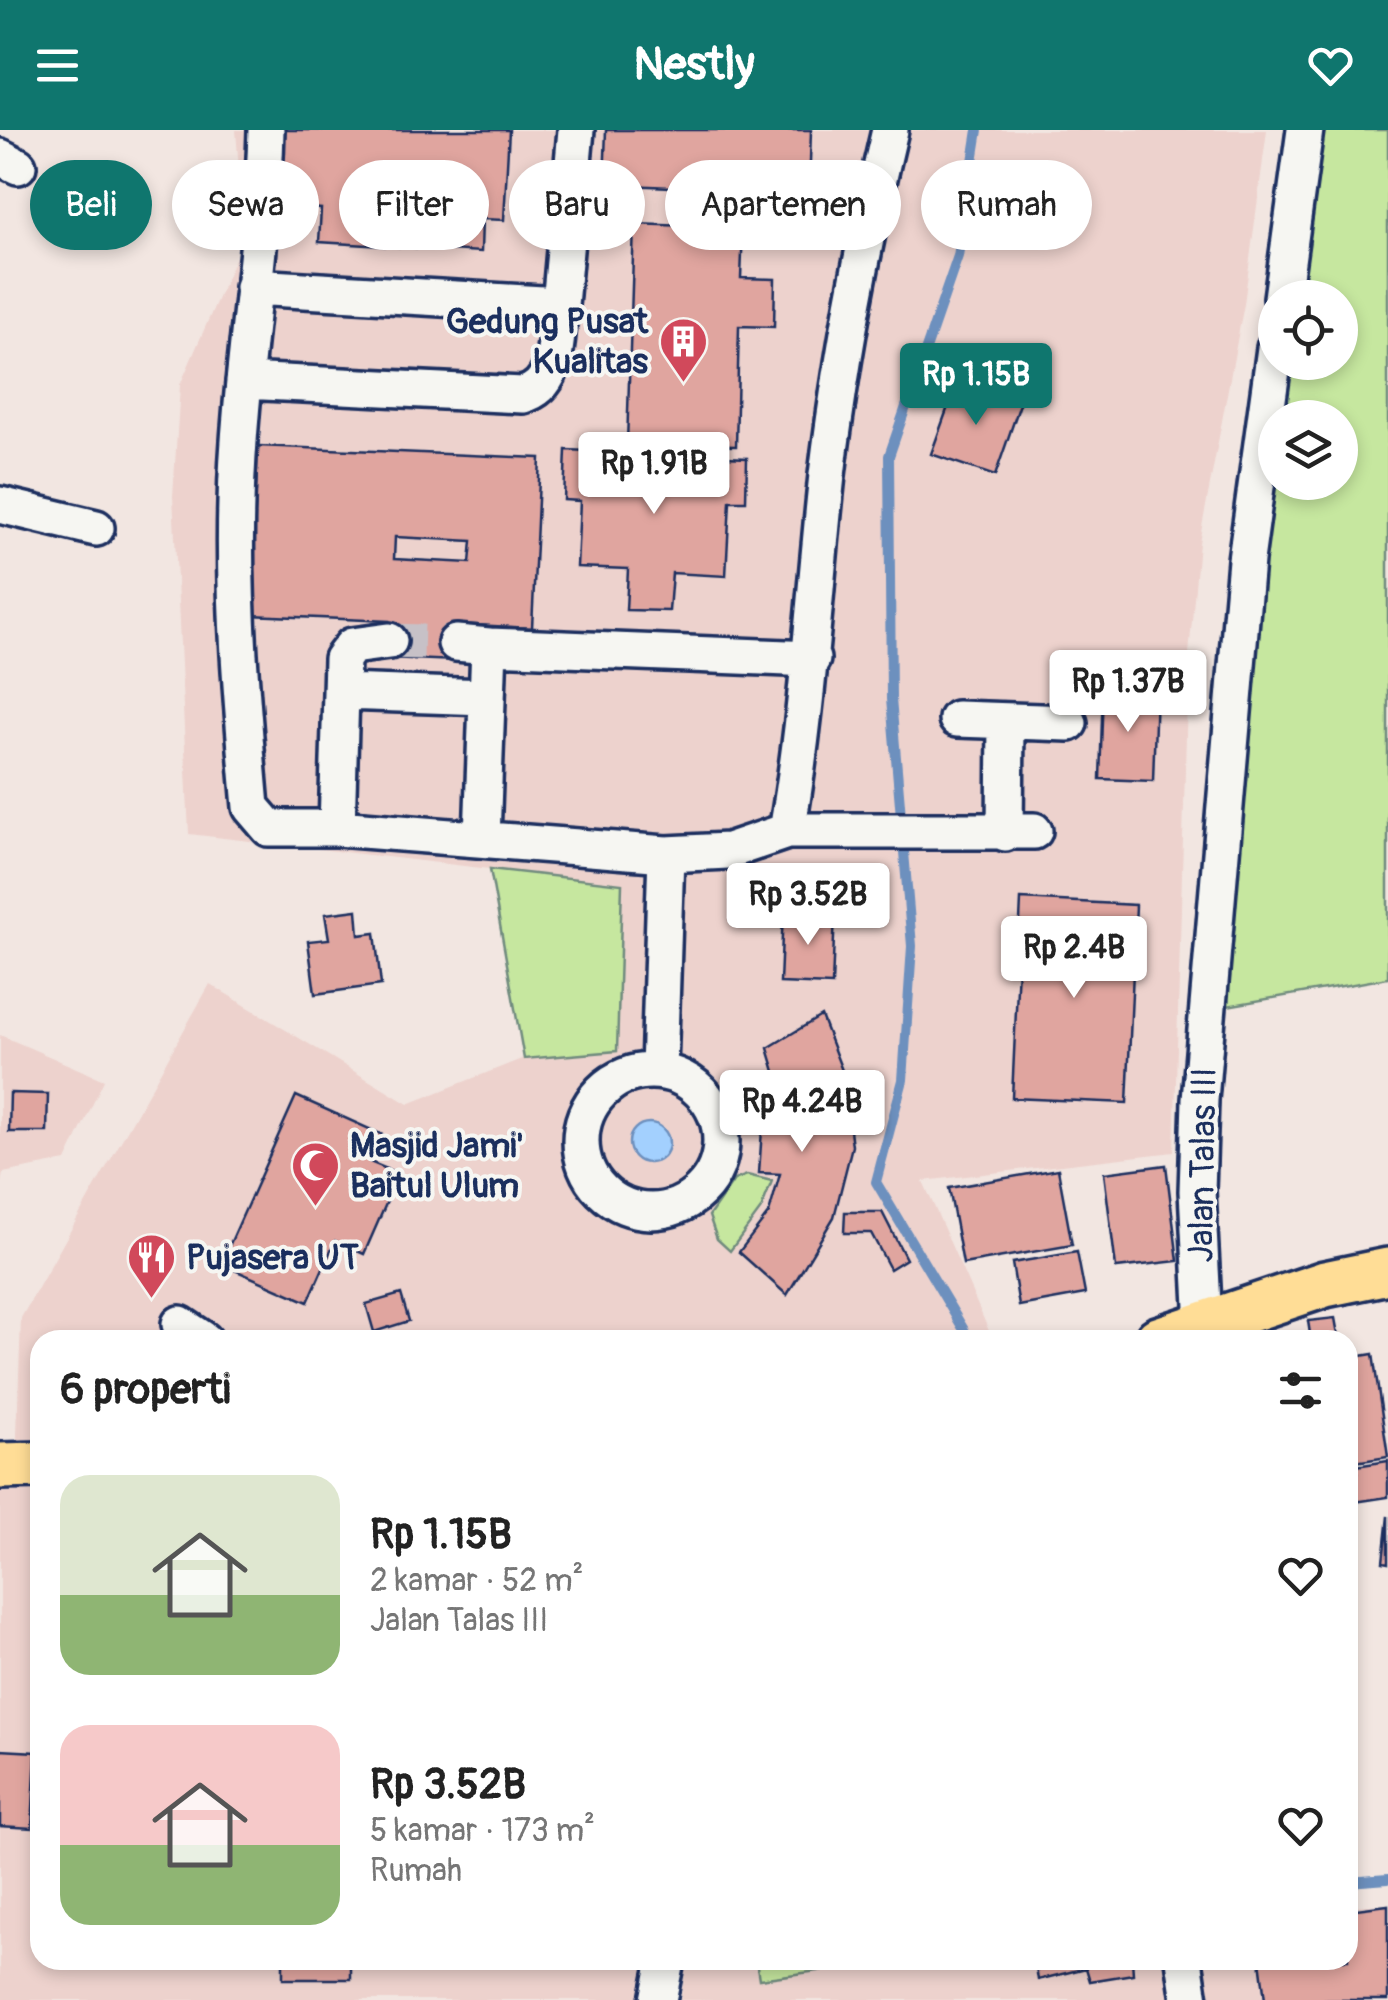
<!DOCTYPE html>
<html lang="id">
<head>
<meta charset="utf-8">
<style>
	:root { --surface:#fff; --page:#f2f2f2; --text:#222; --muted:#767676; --accent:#0f766e }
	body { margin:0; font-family:Pangolin,sans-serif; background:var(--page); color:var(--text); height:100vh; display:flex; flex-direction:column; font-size:38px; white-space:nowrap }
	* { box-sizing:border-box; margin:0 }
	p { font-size:32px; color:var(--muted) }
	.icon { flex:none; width:55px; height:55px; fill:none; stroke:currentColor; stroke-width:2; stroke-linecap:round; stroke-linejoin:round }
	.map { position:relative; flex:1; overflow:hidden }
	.drawer { position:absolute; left:30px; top:1200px; width:1328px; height:640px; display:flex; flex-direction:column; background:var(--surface); border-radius:30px; box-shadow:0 5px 15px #0003 }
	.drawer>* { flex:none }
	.top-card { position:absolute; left:30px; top:30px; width:1330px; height:90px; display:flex; gap:20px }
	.controls { position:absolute; left:1258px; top:150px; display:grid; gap:20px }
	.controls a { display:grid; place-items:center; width:100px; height:100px; border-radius:50%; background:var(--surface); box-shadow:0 5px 15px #0003; font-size:50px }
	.price { position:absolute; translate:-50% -85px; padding:0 22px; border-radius:10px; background:#fff; color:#222; font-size:32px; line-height:65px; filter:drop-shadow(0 2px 5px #0008) }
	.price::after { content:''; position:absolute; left:50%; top:60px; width:30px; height:22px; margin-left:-15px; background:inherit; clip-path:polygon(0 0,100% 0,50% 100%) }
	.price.on { background:var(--accent); color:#fff }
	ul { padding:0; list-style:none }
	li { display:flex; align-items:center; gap:30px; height:250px; padding:0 30px }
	li span { display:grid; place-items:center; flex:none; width:280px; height:200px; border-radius:30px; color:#555 }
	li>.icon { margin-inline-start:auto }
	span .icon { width:120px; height:120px; fill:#fffc; stroke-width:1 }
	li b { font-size:42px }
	h2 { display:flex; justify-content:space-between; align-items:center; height:120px; padding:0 30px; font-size:42px }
	.pill { padding:0 35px; border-radius:45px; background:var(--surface); box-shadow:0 5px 15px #0003; font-size:35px; line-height:90px }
	.pill.on { background:var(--accent); color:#fff }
	header { display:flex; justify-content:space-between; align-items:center; height:130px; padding:0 30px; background:var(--accent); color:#fff; font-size:45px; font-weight:700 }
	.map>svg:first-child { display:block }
	.built { fill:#edd2cd }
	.green { fill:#c6e79f; stroke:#708b7e; stroke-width:2.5; fill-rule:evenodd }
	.water { fill:#a3d0fe; stroke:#6d90be; stroke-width:2.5 }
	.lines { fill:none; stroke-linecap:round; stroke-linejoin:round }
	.stream { stroke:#6d90be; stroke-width:10 }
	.building { fill:#e0a59f; stroke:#1b2f5e; stroke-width:2.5; fill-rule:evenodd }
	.minor-tunnel { stroke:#c7c1c7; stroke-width:35; stroke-dasharray:35 18; stroke-linecap:butt }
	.minor-casing { stroke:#1b2f5e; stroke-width:42 }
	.major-casing { stroke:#1b2f5e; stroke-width:52 }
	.minor { stroke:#f6f6f2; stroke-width:35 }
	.major { stroke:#ffdd96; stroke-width:45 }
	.labels { text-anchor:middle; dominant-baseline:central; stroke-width:8; stroke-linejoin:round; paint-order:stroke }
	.poi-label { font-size:35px; font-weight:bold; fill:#1b2f5e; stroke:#f6f6f2; text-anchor:start }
	.street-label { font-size:35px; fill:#1b2f5e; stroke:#f6f6f2 }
</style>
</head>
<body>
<header><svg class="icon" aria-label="menu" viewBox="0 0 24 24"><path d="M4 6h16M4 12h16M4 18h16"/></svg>Nestly<svg class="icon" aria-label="heart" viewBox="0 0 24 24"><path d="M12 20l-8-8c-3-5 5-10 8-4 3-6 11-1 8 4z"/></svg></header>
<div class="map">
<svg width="1388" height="1870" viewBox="0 0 1388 1870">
	<rect width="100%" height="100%" fill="#f2e6e1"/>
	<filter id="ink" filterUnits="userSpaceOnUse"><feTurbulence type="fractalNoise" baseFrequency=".01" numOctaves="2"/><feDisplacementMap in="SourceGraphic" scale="20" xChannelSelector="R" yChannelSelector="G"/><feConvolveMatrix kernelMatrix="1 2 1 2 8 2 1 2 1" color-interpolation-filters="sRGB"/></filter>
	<g filter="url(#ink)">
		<path class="built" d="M236 0H1267L1244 174 1199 413 1188 535 1174 1022 923 1051 993 1210H40V1830H646L639 1870H0V1362H15L21 1188 210 854 408 974 524 928 490 739 189 704 173 366 180 255 244 108Z
			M0 905 104 950 66 1031 3 1043 0 1059Z
			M1388 1774V1870H680L687 1830H1348V1776Z"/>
		<path class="green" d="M1305 0H1388V848L1210 879 1276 233 1340 232V168L1283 167ZM1275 288H1340V352H1275Z
			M490 739 622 754 617 921 524 929Z
			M747 1045 772 1051 761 1079 730 1121 717 1109 709 1086 734 1050Z
			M756 1830H832L833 1839 759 1849Z"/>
		<path class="water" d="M629 1013a20 20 0 1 1 40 0a20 20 0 1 1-40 0Z"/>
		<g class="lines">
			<path class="stream" d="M970 1210 876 1052 903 950 912 816 891 569 889 326 958 126 978 0
				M1348 1752 1388 1749"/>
		</g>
		<path class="building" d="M285 0H509L504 90 482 89 481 122 319 112 321 79 281 76Z
			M606 0H811L809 63 604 54Z
			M634 94 743 98 741 148 775 149 774 197 739 196 736 316 627 314Z
			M958 249 1021 271 995 346 931 324Z
			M258 316 540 328 532 498 457 494 456 531 388 528 389 491 250 485ZM395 407 472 411 470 433 394 429Z
			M566 320 747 328 746 371H730L726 446 672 443 669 481 626 480 628 439 577 437 580 371 564 370Z
			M1103 559 1156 561 1153 651 1100 649Z
			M1021 769 1136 775 1127 973 1012 968Z
			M357 780 359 805 375 803 381 855 315 864 308 811 329 809 325 784Z
			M783 781 835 783 832 855 780 853Z
			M821 886 843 943 852 1016 834 1087 787 1165 739 1122 769 1083 780 1044 759 1043 762 999 782 1000 780 958 768 918Z
			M10 963 48 964 47 1002H9Z
			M296 966 383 1005 370 1032 399 1044 364 1124 335 1111 308 1172 221 1134Z
			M1166 1035 1178 1131 1116 1138 1104 1043Z
			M1058 1039 1072 1115 963 1134 949 1058Z
			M845 1082H882L906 1129 890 1139 871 1103H844Z
			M1077 1122 1085 1164 1019 1176 1012 1133Z
			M401 1164 409 1191 374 1202 366 1174Z
			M1335 1188 1339 1210H1311L1308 1191Z
			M1373 1224 1388 1327 1348 1333V1228Z
			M1388 1331V1367L1348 1373V1345L1357 1343 1356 1336Z
			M1388 1386V1433L1383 1432Z
			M0 1620 36 1622 32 1698 0 1696Z
			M1388 1775V1870H1265L1260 1830H1348V1780Z
			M283 1830H351V1849H283Z
			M1035 1830H1132L1133 1844 1090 1851 1086 1838 1038 1850Z"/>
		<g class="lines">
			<path class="minor-tunnel" d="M389 511 456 513"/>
			<defs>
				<path id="minor" d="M266 0C263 125 239 247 236 372 233 474 242 575 251 677L269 698H337L666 724 728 721 787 701C808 583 814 464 827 345 841 229 863 114 890 0
					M0 27 18 36
					M253 157 560 175 576 0
					M1282 168 1305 0
					M244 251 523 265C560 255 555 208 560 175
					M0 375 96 398
					M456 513 489 516 482 708
					M489 516 812 529
					M342 562 487 567
					M957 589 1069 593
					M337 698 342 529 352 516 389 511
					M787 701H1034
					M1005 703 1006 591
					M659 940 666 724
					M581 1011a70 70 0 1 1 140 0a70 70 0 1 1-140 0Z
					M180 1194 204 1210
					M1204 1195 1197 1061 1200 970 1246 430 1275 218
					M1184 1830 1190 1870
					M658 1870 666 1830"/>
				<path id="major" d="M1158 1210 1325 1154 1388 1141
					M0 1336 40 1335"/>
			</defs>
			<use href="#minor" class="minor-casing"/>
			<use href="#major" class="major-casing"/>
			<use href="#minor" class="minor"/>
			<use href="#major" class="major"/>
		</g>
	</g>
	<defs>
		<symbol id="building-pin" viewBox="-11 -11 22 30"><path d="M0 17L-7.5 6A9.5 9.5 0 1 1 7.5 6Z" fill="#d1495b" stroke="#f6f6f2"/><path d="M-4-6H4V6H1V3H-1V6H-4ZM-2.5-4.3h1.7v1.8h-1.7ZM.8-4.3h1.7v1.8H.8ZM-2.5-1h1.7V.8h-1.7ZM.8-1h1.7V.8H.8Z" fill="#fff"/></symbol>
		<symbol id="mosque-pin" viewBox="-11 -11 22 30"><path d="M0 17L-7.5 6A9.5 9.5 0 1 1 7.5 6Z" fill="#d1495b" stroke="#f6f6f2"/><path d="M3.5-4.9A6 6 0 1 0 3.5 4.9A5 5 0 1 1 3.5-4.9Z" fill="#fff"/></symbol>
		<symbol id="restaurant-pin" viewBox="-11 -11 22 30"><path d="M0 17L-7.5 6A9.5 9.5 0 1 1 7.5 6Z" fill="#d1495b" stroke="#f6f6f2"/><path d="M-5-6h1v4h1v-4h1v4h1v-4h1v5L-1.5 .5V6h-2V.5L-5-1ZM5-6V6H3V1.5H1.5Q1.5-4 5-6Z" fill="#fff"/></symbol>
	</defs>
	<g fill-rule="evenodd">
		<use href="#building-pin" x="656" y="184" width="55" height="75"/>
		<use href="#mosque-pin" x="288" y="1008" width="55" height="75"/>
		<use href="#restaurant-pin" x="124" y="1100" width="55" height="75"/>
	</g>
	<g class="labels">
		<g class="poi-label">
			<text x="648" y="192" text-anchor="end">Gedung Pusat<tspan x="648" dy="40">Kualitas</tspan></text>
			<text x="350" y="1016">Masjid Jami'<tspan x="350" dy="40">Baitul Ulum</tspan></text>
			<text x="186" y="1128">Pujasera UT</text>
		</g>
		<g class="street-label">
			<text transform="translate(1203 1035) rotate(-89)">Jalan Talas III</text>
		</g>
	</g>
</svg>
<div class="controls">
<a><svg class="icon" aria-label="locate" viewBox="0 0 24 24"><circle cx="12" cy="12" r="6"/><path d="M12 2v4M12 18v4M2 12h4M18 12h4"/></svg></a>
<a><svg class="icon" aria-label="layers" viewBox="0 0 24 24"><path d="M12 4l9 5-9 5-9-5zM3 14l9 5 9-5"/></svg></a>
</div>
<b class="price on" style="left:976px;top:298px">Rp 1.15B</b>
<b class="price" style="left:654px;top:387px">Rp 1.91B</b>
<b class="price" style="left:1128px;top:605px">Rp 1.37B</b>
<b class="price" style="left:808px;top:818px">Rp 3.52B</b>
<b class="price" style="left:1074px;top:871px">Rp 2.4B</b>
<b class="price" style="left:802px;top:1025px">Rp 4.24B</b>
<div class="top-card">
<a class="pill on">Beli</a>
<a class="pill">Sewa</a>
<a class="pill">Filter</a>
<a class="pill">Baru</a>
<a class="pill">Apartemen</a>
<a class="pill">Rumah</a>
</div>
<section class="drawer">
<h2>6 properti<svg class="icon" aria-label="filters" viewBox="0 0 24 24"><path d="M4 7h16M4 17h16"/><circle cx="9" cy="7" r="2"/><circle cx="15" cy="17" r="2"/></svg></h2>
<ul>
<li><span style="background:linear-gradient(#dfe7d0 60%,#8fb573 0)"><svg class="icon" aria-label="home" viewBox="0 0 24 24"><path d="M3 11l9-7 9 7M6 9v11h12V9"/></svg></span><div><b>Rp 1.15B</b><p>2 kamar · 52 m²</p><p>Jalan Talas III</p></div><svg class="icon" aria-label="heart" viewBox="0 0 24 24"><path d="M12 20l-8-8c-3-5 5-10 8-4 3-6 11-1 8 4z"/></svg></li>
<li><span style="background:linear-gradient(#f6c9c9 60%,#8fb573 0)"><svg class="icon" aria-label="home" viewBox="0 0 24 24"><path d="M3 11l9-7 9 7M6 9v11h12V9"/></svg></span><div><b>Rp 3.52B</b><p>5 kamar · 173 m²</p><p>Rumah</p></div><svg class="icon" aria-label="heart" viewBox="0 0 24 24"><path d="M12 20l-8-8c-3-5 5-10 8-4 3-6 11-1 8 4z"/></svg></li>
</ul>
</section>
</div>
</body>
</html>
